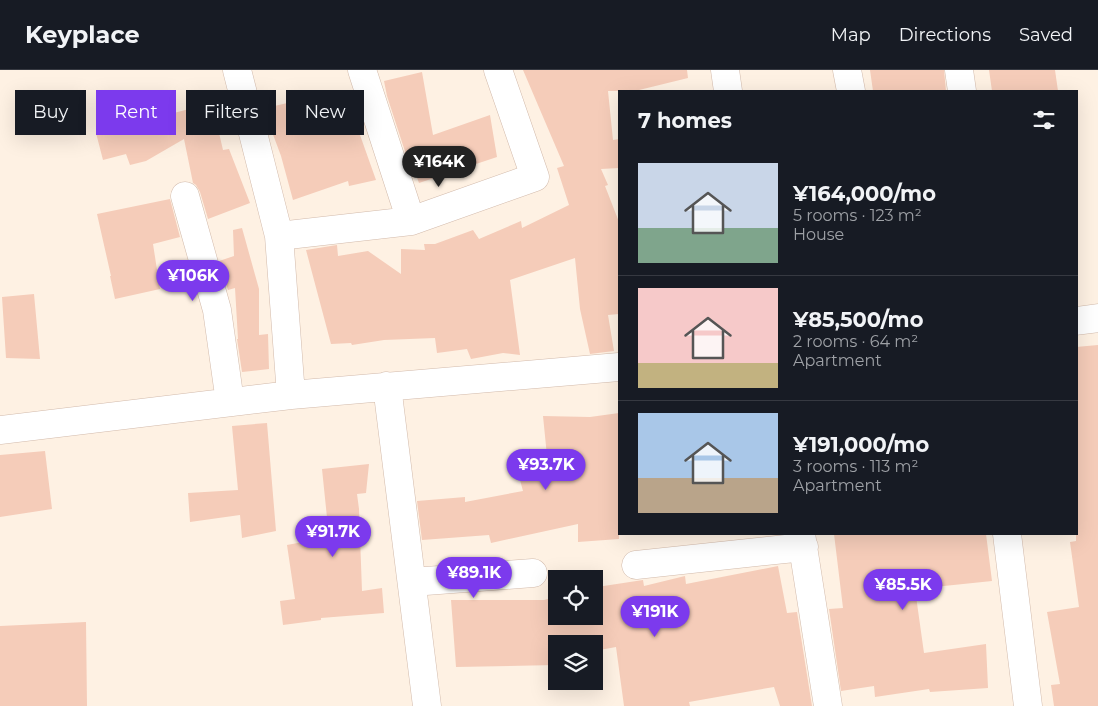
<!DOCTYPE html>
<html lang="en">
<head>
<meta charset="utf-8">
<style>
	:root { --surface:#171b24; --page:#242831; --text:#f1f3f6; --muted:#9ea1a6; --line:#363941; --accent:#7c3aed }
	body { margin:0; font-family:Montserrat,sans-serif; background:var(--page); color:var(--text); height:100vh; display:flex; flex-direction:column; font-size:19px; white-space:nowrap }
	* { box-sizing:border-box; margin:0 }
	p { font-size:16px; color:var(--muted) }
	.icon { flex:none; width:28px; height:28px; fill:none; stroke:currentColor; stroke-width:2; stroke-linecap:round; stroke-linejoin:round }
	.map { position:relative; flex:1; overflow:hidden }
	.panel { position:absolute; left:618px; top:20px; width:460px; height:445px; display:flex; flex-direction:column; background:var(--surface); border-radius:0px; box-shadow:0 5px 20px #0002 }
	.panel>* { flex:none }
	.top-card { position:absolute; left:15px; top:20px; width:475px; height:45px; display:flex; gap:10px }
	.tools { position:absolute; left:548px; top:500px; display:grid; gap:10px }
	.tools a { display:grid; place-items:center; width:55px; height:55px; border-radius:0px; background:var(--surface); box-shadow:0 5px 20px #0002; font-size:25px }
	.price { position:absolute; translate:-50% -42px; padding:0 11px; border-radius:18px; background:var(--accent); color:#fff; font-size:16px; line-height:32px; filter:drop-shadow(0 1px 2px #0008) }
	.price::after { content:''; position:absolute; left:50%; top:30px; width:15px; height:11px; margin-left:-8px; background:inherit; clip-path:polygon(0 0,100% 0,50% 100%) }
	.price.active { background:#222; color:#fff }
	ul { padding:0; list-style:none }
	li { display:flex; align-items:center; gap:15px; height:125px; padding:0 20px }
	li+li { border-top:1px solid var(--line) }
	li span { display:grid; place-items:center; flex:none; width:140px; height:100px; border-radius:0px; color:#555 }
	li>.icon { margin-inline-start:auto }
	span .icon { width:60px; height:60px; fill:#fffc; stroke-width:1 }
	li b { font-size:21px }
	h2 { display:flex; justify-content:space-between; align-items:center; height:60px; padding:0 20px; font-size:21px }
	.tag { padding:0 18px; border-radius:0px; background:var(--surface); box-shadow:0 5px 20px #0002; font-size:18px; line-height:45px }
	.tag.active { background:var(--accent); color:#fff }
	header { display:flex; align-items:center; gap:30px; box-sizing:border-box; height:70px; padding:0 25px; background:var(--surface); border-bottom:1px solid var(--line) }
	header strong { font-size:24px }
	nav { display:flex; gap:28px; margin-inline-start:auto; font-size:18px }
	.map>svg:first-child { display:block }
	.building { fill:#f5ccb9 }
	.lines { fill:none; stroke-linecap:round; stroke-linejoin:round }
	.minor-casing { stroke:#d2baab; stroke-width:29 }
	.minor { stroke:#fff; stroke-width:28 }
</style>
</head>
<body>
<header>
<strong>Keyplace</strong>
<nav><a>Map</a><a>Directions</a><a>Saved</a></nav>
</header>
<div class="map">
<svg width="1098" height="636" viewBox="0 0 1098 636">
	<rect width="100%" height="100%" fill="#fef1e3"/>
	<path class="building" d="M523 0H687L688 8 635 21H608L613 70 619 69V98L601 99 608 115 605 116 619 152V244L608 245 614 281 590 284 580 239 575 188 510 210 520 285 503 283 471 289 467 279 437 283 435 268 384 270 352 275 351 273 331 274 306 180 337 175 338 186 368 181 401 204V179L425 180 424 174H435L473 160 479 169 521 151 522 158 569 135 557 98 564 96Z
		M870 0H944L946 21H873Z
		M989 0H1055L1058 21H992Z
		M422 2 433 65 490 45 497 87 419 113 415 102 412 103 387 26 384 11Z
		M344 20 376 110 349 116 348 111 293 130 281 86 268 51 274 50 270 37Z
		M212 33 223 80 229 79 250 133 208 149 200 122 196 115 193 113 184 69 146 91 130 95 126 84 103 90 96 63 127 59 128 51 170 43V44Z
		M170 129 180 167 153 174 160 219 115 229 110 206H111L97 144Z
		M242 158 259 219V265L268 264 269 299 242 302 237 269H238L235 218 228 220 219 191 234 186 233 160Z
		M34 224 40 289 6 288 2 227Z
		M1098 275V636H1054L1051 615 1060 614 1047 542 1079 537 1070 472 1076 471V277Z
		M619 343V469L578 472V454L491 473 489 465 422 470 417 431 465 427V432L523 421 520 410 549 406 543 346 590 347Z
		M267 353 276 461 242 468 240 445 190 452 188 423 238 420 232 356Z
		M45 381 52 439 0 447V385Z
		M369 394 366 423 357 424 359 439 362 521 382 518 384 543 321 548V550L283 555 280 531 295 529 287 475 329 467 322 399Z
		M834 464H986L992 511 915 519 924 583 986 574 988 618 930 622 929 619 875 627 874 616 841 621 829 539 843 538Z
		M778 496 787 543 797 542 812 636H780L774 617 689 632 690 636H624L616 577 594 581V574H556V595L456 597 451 530H544L556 527V546H594V516L596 515 597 517 643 510 644 516 685 506 686 514Z
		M86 552 87 636H0V556Z"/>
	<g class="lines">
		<defs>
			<path id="minor" d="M237 0 279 166 291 325
				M362 0 411 151
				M725 0 728 21
				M847 0 851 21
				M959 0 962 21
				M185 126 217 240 230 332
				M279 166 411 151 535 107 498 0
				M1076 251 1098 248
				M387 316 427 636
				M0 360 291 325 619 297
				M801 464 828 636
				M1007 464 1028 636
				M636 495 804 477
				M412 512 533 503"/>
		</defs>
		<use href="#minor" class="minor-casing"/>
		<use href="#minor" class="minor"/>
	</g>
</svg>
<div class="tools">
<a><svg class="icon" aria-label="locate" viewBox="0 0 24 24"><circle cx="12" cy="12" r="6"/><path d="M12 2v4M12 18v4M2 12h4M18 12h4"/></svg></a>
<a><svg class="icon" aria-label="layers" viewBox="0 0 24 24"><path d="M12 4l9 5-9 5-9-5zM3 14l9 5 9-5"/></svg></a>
</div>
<b class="price active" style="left:439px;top:118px">¥164K</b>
<b class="price" style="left:193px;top:232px">¥106K</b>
<b class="price" style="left:546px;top:421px">¥93.7K</b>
<b class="price" style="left:333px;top:488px">¥91.7K</b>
<b class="price" style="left:474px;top:529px">¥89.1K</b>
<b class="price" style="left:903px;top:541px">¥85.5K</b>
<b class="price" style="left:655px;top:568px">¥191K</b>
<div class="top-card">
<a class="tag">Buy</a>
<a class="tag active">Rent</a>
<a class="tag">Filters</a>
<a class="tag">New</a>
</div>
<section class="panel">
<h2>7 homes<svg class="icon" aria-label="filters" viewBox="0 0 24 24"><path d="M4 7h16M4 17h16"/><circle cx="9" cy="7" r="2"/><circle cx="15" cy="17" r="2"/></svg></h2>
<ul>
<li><span style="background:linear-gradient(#c9d6e8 65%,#7fa58c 0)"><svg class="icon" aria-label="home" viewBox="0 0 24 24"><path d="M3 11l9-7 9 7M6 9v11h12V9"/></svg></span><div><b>¥164,000/mo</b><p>5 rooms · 123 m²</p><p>House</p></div></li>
<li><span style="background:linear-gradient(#f6c9c9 75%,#c2b280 0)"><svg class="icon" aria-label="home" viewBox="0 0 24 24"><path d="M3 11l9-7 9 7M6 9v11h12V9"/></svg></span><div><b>¥85,500/mo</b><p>2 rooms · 64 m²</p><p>Apartment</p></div></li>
<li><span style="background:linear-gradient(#a9c7e8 65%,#b9a48a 0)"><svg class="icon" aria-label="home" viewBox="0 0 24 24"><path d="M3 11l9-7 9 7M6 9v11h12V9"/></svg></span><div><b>¥191,000/mo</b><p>3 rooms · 113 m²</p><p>Apartment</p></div></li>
</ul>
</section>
</div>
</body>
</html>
